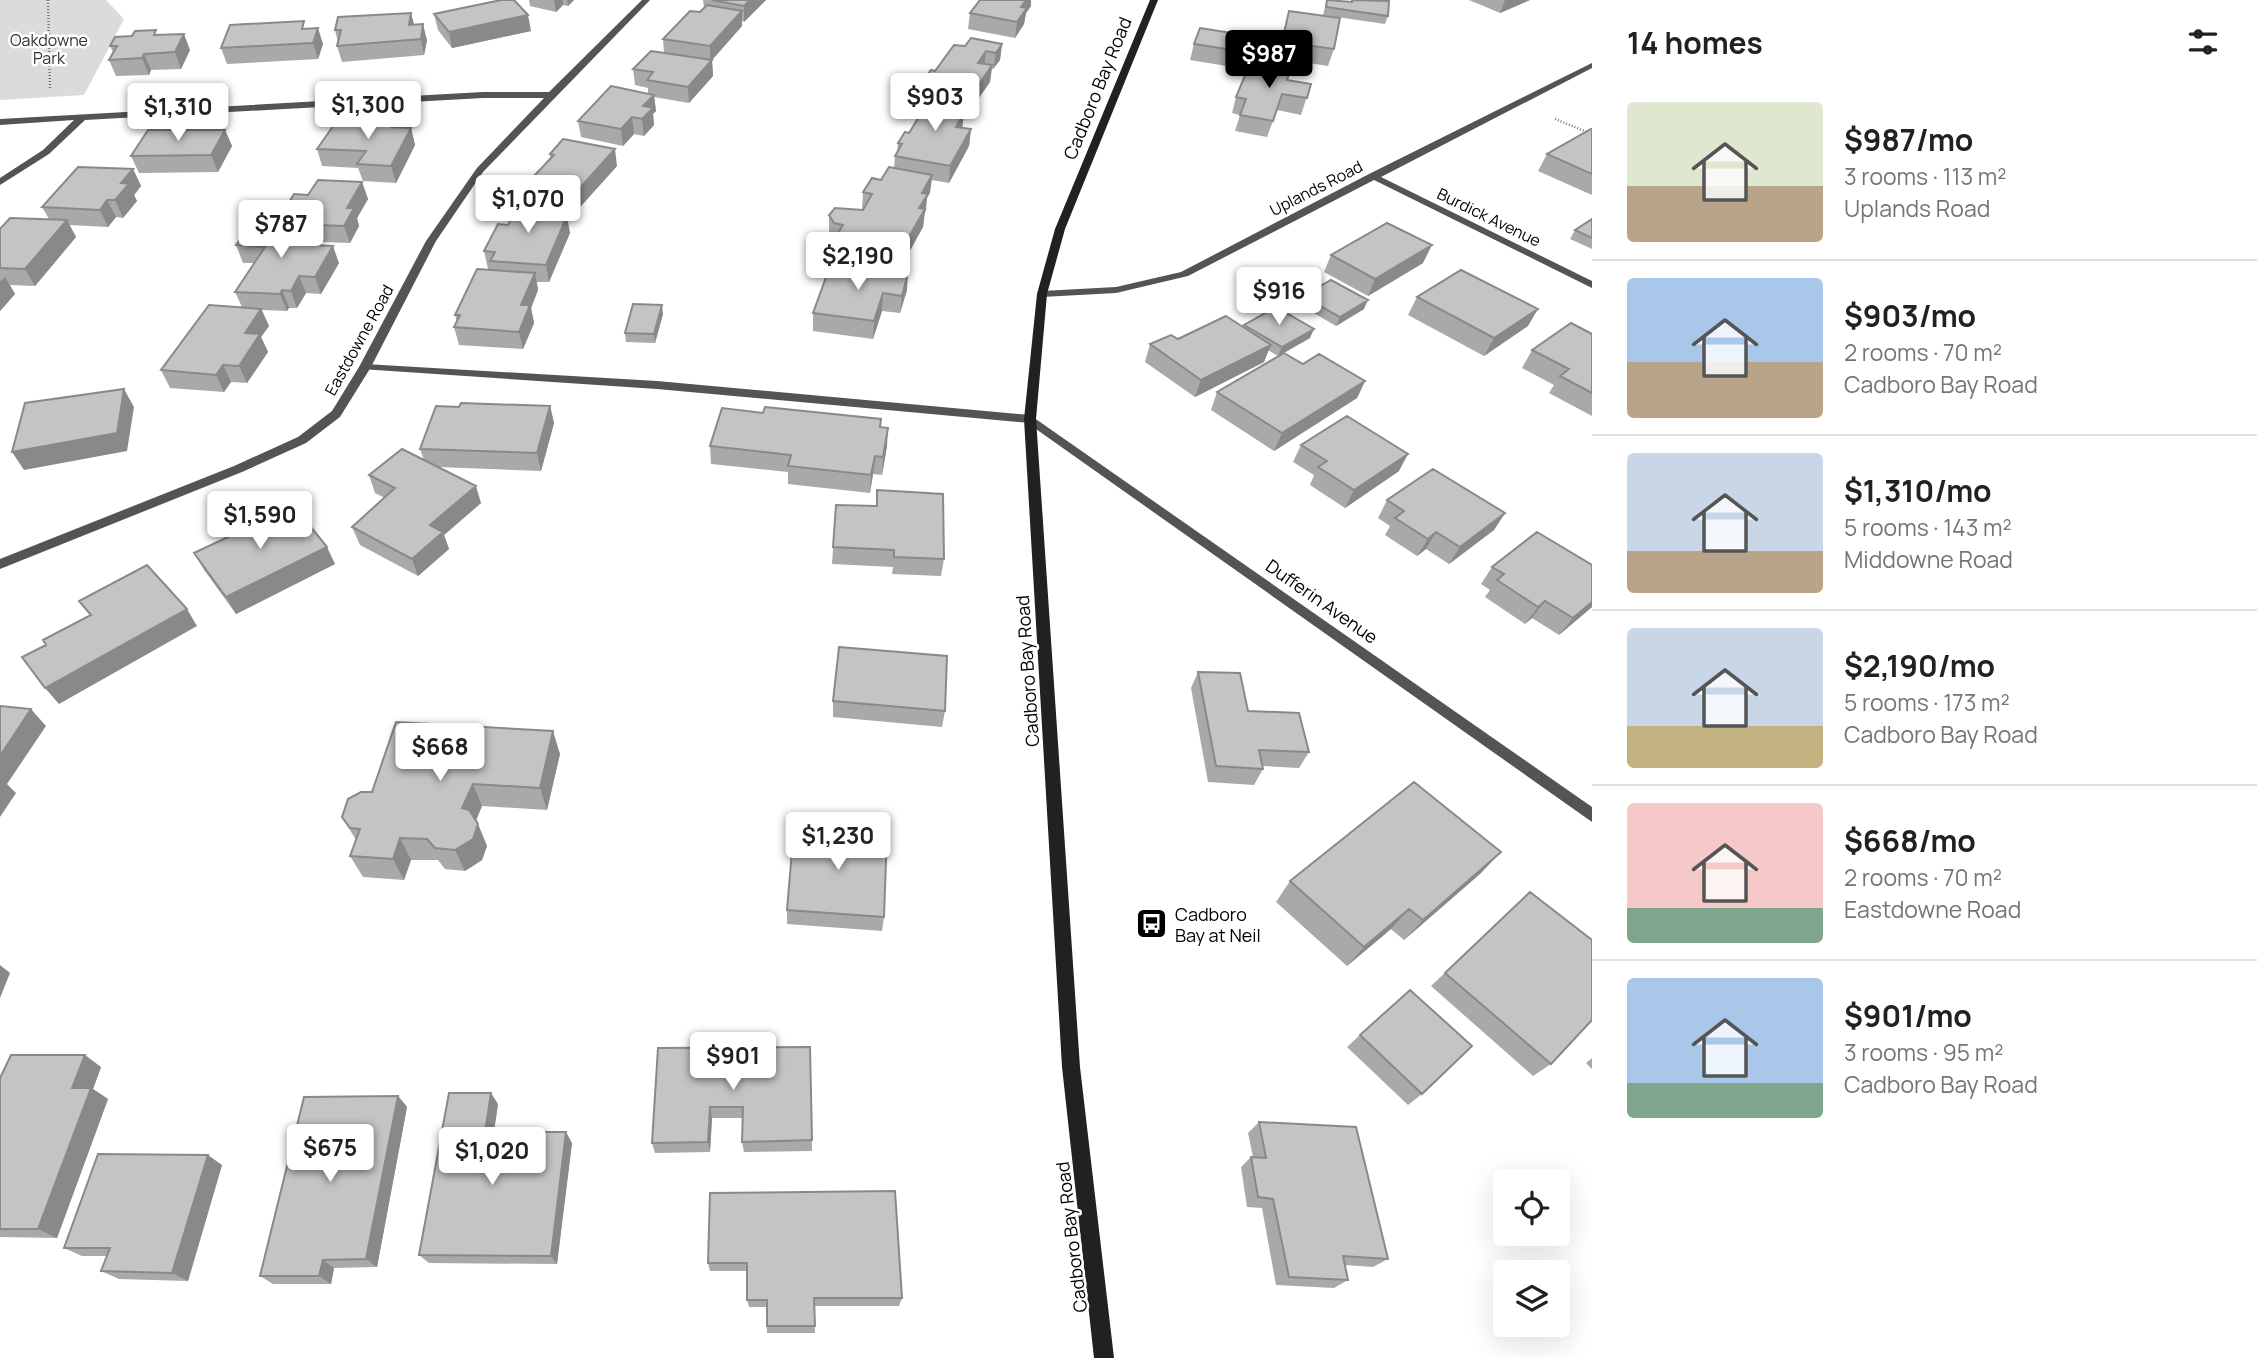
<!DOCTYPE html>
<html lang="en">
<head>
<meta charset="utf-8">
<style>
	:root { --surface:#fff; --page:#f6f6f6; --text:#202124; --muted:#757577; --line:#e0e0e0; --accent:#000 }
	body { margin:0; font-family:Manrope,sans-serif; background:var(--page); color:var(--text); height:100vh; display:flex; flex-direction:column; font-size:26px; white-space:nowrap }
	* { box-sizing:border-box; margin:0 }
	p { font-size:23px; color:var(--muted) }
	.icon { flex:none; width:38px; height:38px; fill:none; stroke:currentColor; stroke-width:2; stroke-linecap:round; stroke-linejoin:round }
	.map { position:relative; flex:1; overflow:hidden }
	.sheet { display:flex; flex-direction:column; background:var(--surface); width:665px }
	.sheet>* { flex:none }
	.buttons { position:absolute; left:1493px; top:1169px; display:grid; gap:14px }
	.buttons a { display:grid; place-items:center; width:77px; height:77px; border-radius:7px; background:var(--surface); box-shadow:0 7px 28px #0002; font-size:35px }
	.price { position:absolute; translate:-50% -60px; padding:0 16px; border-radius:7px; background:#fff; color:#222; font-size:23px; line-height:46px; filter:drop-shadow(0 2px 4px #0008) }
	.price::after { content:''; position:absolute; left:50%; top:42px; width:21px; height:16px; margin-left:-10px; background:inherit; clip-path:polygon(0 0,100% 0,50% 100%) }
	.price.on { background:var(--accent); color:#fff }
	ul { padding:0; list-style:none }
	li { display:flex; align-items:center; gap:21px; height:175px; padding:0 35px }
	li+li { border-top:2px solid var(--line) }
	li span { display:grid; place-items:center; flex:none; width:196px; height:140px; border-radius:7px; color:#555 }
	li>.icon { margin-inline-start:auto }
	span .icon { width:84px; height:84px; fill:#fffc; stroke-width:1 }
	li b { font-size:30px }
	h2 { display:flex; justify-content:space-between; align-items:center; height:84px; padding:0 35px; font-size:30px }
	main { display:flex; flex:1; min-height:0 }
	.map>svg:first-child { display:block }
	.green { fill:#dbdbdb }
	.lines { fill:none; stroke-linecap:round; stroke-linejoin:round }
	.path { stroke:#767676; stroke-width:2.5; stroke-dasharray:1 2; stroke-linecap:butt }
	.lane { fill:#545454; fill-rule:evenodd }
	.street { fill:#545454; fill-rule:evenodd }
	.secondary { fill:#212121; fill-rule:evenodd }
	.wall { fill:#a9a9a9 }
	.shaded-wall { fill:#898989 }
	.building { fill:#c4c4c4; stroke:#898989; stroke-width:2 }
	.labels { text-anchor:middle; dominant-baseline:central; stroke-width:5; stroke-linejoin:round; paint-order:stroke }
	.far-park-label { font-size:16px; fill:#323232; stroke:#fff }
	.far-street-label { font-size:16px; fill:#000; stroke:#fff }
	.street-label { font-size:18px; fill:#000; stroke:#fff }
	.poi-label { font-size:18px; fill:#000; stroke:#fff; text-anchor:start }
</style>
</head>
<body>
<main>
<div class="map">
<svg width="1592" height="1358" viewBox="0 0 1592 1358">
	<rect width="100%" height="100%" fill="#fff"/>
	<path class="green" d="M0 0H106L124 19 84 95 0 100Z"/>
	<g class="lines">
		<path class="path" d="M48 0 50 90
			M1555 119 1592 134"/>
		<path class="lane" d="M365 364 657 381 1030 415 1036 419 1030 423 657 389 361 369 359 367Z"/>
		<path class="street" d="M642 0H650L483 172 436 241 371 367 340 417 306 443 242 472 0 569V559L234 466 298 437 332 411 359 367 426 241 477 168 544 98H483L85 120 49 154 0 185V178L43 150 74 120 0 125V119L483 92H549Z
			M1592 63V68L1381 177 1592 281V288L1374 180 1188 276 1116 293 1042 297 1037 294 1042 291 1116 287 1181 272 1369 174Z
			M1030 415 1592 807V822L1026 422 1024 419Z"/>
		<path class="secondary" d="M1150 0H1158L1065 229 1047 294 1036 419 1080 1067 1114 1358H1094L1062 1067 1024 419 1037 294 1055 229Z"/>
	</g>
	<path class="wall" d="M529 0H574L568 6 563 5 556 12 530 6Z
		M703 0H766L744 22 742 21V26L712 60 713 76 689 103 654 97 656 111 653 114 654 125 644 136 634 134 623 146 581 137 578 121 648 94V88L635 85 633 69 664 53 663 39 700 12 704 8Z
		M980 0H1031V6L1026 13 1024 24 1015 38 968 29 970 13Z
		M1327 0 1351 2V0H1384L1388 16 1385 24 1323 15Z
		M1469 0H1530L1500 13Z
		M1289 11 1334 49 1328 66 1277 58Z
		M434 14 531 31 452 48 438 30Z
		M414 25 427 40 424 55 342 62 337 46 338 42 335 30Z
		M306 28 323 44 318 59 227 64 221 48Z
		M158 35 190 50 181 69 151 70 149 75 116 76 109 60 113 52 110 46Z
		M1269 39 1263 60 1287 80 1311 84 1301 115 1277 110 1267 137 1235 131 1240 115 1232 113 1236 97 1255 75 1257 71 1190 60 1194 44Z
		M1002 44 1000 60 993 69H992L990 82 976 102 948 98 961 113H964L962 128 971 129 969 146 949 183 932 180 930 192 927 198 926 211 924 214 923 227 898 272 907 290 900 313 882 311 873 339 813 331V313L843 271H895L851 262V258L834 255 835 241 829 233V215L863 210 862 209 863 192 881 180 894 168 895 156 897 152 898 143 909 133 916 122 917 106 924 95H923L925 78 965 46Z
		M396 127 411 128 415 145 396 183 363 181 358 168 322 166 317 149Z
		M225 130 232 146 218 172 139 173 131 156Z
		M1592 130V195L1538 171 1547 154Z
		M550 154 617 166 581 206 533 197 530 180 550 158Z
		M133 169 141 186 134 195 137 201 123 218 116 217 108 227 69 225 76 237 35 286 10 285 15 294 0 311V229L49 219 42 207Z
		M362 182 368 199 357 218 359 226 350 243 320 242 321 245 339 263 321 294 306 293 297 308H289L287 311 262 310 269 326 261 337 268 352 247 383 231 382 224 392 170 388 161 370 242 307 235 292 254 263H243L236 245 293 232 290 224 291 222 286 207 308 195Z
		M564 216 570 233 549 282H537L538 290 531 308 534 323 523 349 459 345 454 327 457 322 455 315 492 270 488 269 484 251 508 225Z
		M1592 219V249L1570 239 1575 230Z
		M1331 255 1423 263 1368 296 1324 272Z
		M1303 296 1364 309 1336 326 1300 305Z
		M1417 297 1528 326 1484 356 1408 315Z
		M663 314 655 343 626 342 625 333Z
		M1244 325 1310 338 1284 353 1303 364 1365 381 1357 398 1274 451 1211 410 1217 392 1278 356 1268 350 1264 362 1195 397 1145 362 1150 344 1243 327Z
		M1592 334V416L1549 393 1554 385 1522 368 1532 350Z
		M550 406 554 423 541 471 437 467 481 503 444 535 449 549 418 576 360 545 352 527 385 498 375 493 369 475 424 460 420 449 459 407Z
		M763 413 881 419V427L887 446 882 475 873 474 870 493 788 484V472L711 464 710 446Z
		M1301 445 1399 471 1345 508 1310 485 1314 475 1293 462Z
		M877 490 944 559 941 576 892 574 893 567 832 564 836 505 876 506Z
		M1387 500 1505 513 1494 530 1449 564 1426 549 1417 556 1385 535 1390 526 1378 518Z
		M194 553 335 564 236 614 204 570Z
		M1492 567 1592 607 1559 635 1532 618 1525 624 1485 597 1490 590 1481 584Z
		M1198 672 1248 711 1309 752 1299 768 1263 766V769L1254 785 1208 782 1191 688Z
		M833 701 945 711 942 727 833 717Z
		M560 754 547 810 482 806 476 820 487 846 482 860 465 871 445 869 438 860H411L404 880 363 877 350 856 356 840 342 817 372 792Z
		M1481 873 1404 940 1391 929 1347 966 1276 902 1290 881Z
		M1530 892 1551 1064 1533 1076 1431 986Z
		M787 910 884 917 882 931 787 924Z
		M1360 1035 1422 1094 1408 1105 1347 1047Z
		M658 1048 812 1140V1151L744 1152 742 1142 743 1118H712L710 1152 655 1153 652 1143Z
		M1592 1058V1069L1586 1063Z
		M101 1067 93 1089 108 1099 57 1238 0 1237V1078Z
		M398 1096 407 1107 377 1267 334 1268 331 1284H273L260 1276Z
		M498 1104 494 1132 572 1143 557 1264 429 1263 419 1255Z
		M1259 1122 1388 1259 1373 1267 1345 1265 1348 1280 1334 1288 1276 1285 1262 1208 1247 1207 1241 1167 1251 1157H1253L1248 1133Z
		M222 1165 188 1281 119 1279 101 1271 107 1256H82L64 1248Z
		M710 1193 902 1298 899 1306H814L815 1333H767V1307H749L747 1300V1271H710L708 1263Z"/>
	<path class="shaded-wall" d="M554 0H563V5L556 12Z
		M567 0H574L568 6Z
		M750 0H766L744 22V6Z
		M1024 0H1031V6L1026 13 1024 24 1015 38 1017 22Z
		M1505 0H1530L1500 13Z
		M742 11V26L712 60 713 76 689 103 688 87 710 62V46Z
		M411 13 415 28 413 41 409 25Z
		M528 15 531 31 452 48 449 32Z
		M423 24 427 40 424 55 421 39Z
		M318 28 323 44 318 59 313 43Z
		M184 34 190 50 181 69 175 52Z
		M1002 44 1000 60 993 69 996 53Z
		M986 51 984 67 978 63Z
		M144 54 151 70 149 75 142 58Z
		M992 65 990 82 976 102 978 86Z
		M654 95 656 111 653 114 654 125 644 136 642 119 643 106Z
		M962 101 961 117 956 112Z
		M964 113 962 130 956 127Z
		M632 117 634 134 623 146 621 129Z
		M411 128 415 145 396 183 391 166Z
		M971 129 969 146 949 183 950 166Z
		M225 130 232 146 218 172 211 155Z
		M615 149 617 166 581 206 579 189Z
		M133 169 141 186 134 195 137 201 123 218 115 200 121 183Z
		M932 175 930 192 927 198 923 227 898 272 899 254 922 193Z
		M362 182 368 199 357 218 359 226 350 243 344 226 347 208Z
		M107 200 116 217 108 227 100 210Z
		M562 206 565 222 567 216 570 233 549 282 546 265 558 215Z
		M67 220 76 237 35 286 25 269Z
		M317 233 323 250 310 245Z
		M1432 245 1423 263 1368 296 1375 279Z
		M333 246 339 263 321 294 315 277Z
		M535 273 538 290 531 308 534 323 523 349 519 332 521 305Z
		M908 273 907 290 900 313 902 296Z
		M299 276 306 293 297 308 291 291Z
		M5 277 15 294 0 311V282Z
		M282 290 289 308 287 311 280 294Z
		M883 293 882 311 873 339 874 321Z
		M1368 300 1364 309 1336 326 1340 317Z
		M662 305 663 314 655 343 654 334Z
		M261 309 269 326 261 337 268 352 247 383 239 366 245 333Z
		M1538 309 1528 326 1484 356 1494 338Z
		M1314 329 1310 338 1278 356 1282 347Z
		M1271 345 1264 362 1195 397 1201 380Z
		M223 365 231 382 224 392 216 375Z
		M1365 381 1357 398 1274 451 1282 433Z
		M124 389 134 407 127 451 24 470 12 452Z
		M550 406 554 423 541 471 537 453Z
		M888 428 887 446 882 475 883 457Z
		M1408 454 1399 471 1345 508 1354 490Z
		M875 456 873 474 870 493 871 475Z
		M476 486 481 503 444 535 449 549 418 576 412 559 430 525Z
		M1505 513 1494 530 1449 564 1460 547Z
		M1436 532 1426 549 1417 556 1428 539Z
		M327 547 335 564 236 614 226 597Z
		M1545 601 1532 618 1525 624 1538 607Z
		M1592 602V607L1559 635 1573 618Z
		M187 609 197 626 59 704 45 688Z
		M31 709 46 726 7 784 16 793 0 817V756Z
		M553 731 560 754 547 810 540 788Z
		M473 784 482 806 472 830 462 808Z
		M478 824 487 846 482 860 465 871 455 850Z
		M400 838 411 860 404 880 393 859Z
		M1501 852 1481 873 1404 940 1423 920Z
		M1409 909 1391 929 1347 966 1364 947Z
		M0 965 10 973 0 998Z
		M85 1055 101 1067 93 1089 108 1099 57 1238 38 1229 72 1088Z
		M491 1093 498 1104 492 1143 485 1132Z
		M398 1096 407 1107 377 1267 366 1259Z
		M710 1107 712 1118 710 1152 708 1142Z
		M566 1132 572 1143 557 1264 551 1256Z
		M208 1155 222 1165 188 1281 172 1273Z
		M323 1260 334 1268 331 1284 319 1276Z"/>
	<path class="building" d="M501 0H514L528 15 449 32 434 14Z
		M712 0H750L744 6Z
		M980 0H1026L1021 7 1027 8 1017 22 970 13Z
		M1327 0 1352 2V0L1389 1 1388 16 1326 7Z
		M707 5 742 11 710 46 663 39 690 11 700 12Z
		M1289 11 1340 18 1334 49 1282 42Z
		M411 13 409 25 423 24 421 39 337 46 341 30H335L338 17Z
		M304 21 302 29 318 28 313 43 221 48 230 25Z
		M1200 28 1269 39 1265 55 1194 44Z
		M156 30 154 35 184 34 175 52 144 54 142 58 109 60 117 46H110L115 37 132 36 135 31Z
		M971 38 1002 44 996 53 986 51 978 63 992 65 978 86 925 78 931 70 935 71 954 45 965 46Z
		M651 51 712 60 688 87 647 80 653 72 633 69Z
		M1261 60 1292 65 1287 80 1311 84 1307 98 1282 94 1273 121 1240 115 1246 99 1236 97 1246 73 1255 75Z
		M611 86 654 95 643 106 653 108 642 119 632 117 621 129 578 121Z
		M925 94 962 101 956 112 964 113 956 127 971 129 950 166 895 156 902 144 898 143 905 132 909 133 925 107 917 106Z
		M353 122 395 124 392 127 411 128 391 166 357 164 366 151 317 149 334 125H351Z
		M1591 129 1592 130V174L1547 154Z
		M148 130H225L211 155 131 156Z
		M563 139 615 149 579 189 530 180 554 155 550 154Z
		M78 167 133 169 121 183 129 184 115 200H107L100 210 42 207Z
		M889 167 932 175 922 193 928 194 919 208 925 209 899 254 852 245 854 241 835 238 843 225 834 223 829 215 835 208 863 210 872 194 863 192 872 178 881 180Z
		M318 180 362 182 347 208H354L344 226 290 224 300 208 286 207 294 194 308 195Z
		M519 203 562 206 558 215 567 216 546 265 490 261 495 252 484 251 498 224 508 225Z
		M10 218 67 220 25 269 0 268V229Z
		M1592 219V238L1575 230Z
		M1387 223 1432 245 1375 279 1331 255Z
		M247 230 317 233 310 245 333 246 315 277 299 276 291 291 282 290 280 294 235 292 265 247 236 245Z
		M846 265 908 273 902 296 883 293 874 321 813 313 829 269 843 271Z
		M477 269 535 273 521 305H530L519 332 454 327 460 315H455Z
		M1461 270 1538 309 1494 338 1417 297Z
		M1331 280 1368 300 1340 317 1303 296Z
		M633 304 662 305 654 334 625 333Z
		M209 305 261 309 245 333 260 334 239 366 223 365 216 375 161 370Z
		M1276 307 1314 329 1282 347 1244 325Z
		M1226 316 1271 345 1201 380 1150 344 1171 335 1178 339Z
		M1571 323 1592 334V393L1560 376 1569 369 1532 350Z
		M1284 353 1303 364 1319 354 1365 381 1282 433 1217 392Z
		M124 389 117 433 12 452 25 403Z
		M461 403 550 406 537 453 420 449 436 406 459 407Z
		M765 407 881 419 880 427 888 428 883 457 875 456 871 475 788 466 791 455 710 446 722 408 763 413Z
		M1347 416 1408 454 1354 490 1318 467 1327 461 1301 445Z
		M402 449 476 486 430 525 443 532 412 559 352 527 395 488 369 475Z
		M1433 469 1505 513 1460 547 1436 532 1428 539 1395 518 1404 511 1387 500Z
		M877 490 943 494 944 559 894 557V550L833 547 836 505 877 506Z
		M294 506 327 547 226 597 194 553Z
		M1537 532 1592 565V602L1573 618 1545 601 1538 607 1497 580 1504 574 1492 567Z
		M147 565 187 609 45 688 22 657 46 645 43 640 91 615 79 601Z
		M839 647 947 656 945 711 833 701Z
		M1198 672 1240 673 1248 711 1299 713 1309 752 1259 750 1263 769 1216 766Z
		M0 706 31 709 0 756Z
		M396 722 553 731 540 788 473 784 462 808 469 810 478 824 473 839 455 850 435 848 427 839 400 838 393 859 350 856 360 829 350 828 342 817 348 799 361 792H372Z
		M1414 782 1501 852 1423 920 1409 909 1364 947 1290 881Z
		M794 827 887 833 884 917 787 910Z
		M1530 892 1592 940V1020L1551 1064 1445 973Z
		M1410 990 1472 1046 1422 1094 1360 1035Z
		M810 1047 812 1140 742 1142 743 1107H710L708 1142 652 1143 658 1048Z
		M11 1055H85L72 1088H91L38 1229H0V1078Z
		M449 1093H491L485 1132H566L551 1256 419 1255Z
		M398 1096 366 1259 323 1260 319 1276H260L304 1097Z
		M1259 1122 1356 1127 1388 1259 1343 1256 1348 1280 1289 1277 1273 1199 1258 1197 1251 1157 1266 1158Z
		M98 1154 208 1155 172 1273 101 1271 110 1248H64Z
		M895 1191 902 1298H814L815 1326H767V1300H747V1263H708L710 1193Z"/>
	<defs>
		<symbol id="bus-square" viewBox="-11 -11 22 22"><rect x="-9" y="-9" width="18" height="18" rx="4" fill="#000" stroke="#fff"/><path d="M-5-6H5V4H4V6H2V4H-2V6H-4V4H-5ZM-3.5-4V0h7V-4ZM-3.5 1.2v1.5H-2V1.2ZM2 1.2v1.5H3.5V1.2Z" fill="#fff"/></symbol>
	</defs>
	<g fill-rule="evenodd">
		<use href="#bus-square" x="1134" y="906" width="35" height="35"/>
	</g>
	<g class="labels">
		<g class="far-park-label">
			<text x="49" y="40">Oakdowne<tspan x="49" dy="18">Park</tspan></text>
		</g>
		<g class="far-street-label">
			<text transform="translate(1316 188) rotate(-27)">Uplands Road</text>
			<text transform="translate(1489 217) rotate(26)">Burdick Avenue</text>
			<text transform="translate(359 340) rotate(-61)">Eastdowne Road</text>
		</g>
		<g class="street-label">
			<text transform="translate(1097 88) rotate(-68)">Cadboro Bay Road</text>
			<text transform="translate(1322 601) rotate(35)">Dufferin Avenue</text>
			<text transform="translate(1027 671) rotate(-94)">Cadboro Bay Road</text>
			<text transform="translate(1071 1237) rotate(-97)">Cadboro Bay Road</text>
		</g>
		<g class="poi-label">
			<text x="1175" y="914">Cadboro<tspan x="1175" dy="21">Bay at Neil</tspan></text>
		</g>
	</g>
</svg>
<div class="buttons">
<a><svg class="icon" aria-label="locate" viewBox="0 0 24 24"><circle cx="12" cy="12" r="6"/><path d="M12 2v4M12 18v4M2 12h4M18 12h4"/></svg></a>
<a><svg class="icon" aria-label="layers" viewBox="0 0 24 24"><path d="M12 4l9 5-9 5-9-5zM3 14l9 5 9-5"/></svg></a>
</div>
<b class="price on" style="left:1269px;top:90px">$987</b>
<b class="price" style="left:935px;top:133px">$903</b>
<b class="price" style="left:368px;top:141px">$1,300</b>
<b class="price" style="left:178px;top:143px">$1,310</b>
<b class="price" style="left:528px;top:235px">$1,070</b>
<b class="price" style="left:281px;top:260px">$787</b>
<b class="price" style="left:858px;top:292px">$2,190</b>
<b class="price" style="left:1279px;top:327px">$916</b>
<b class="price" style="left:260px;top:551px">$1,590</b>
<b class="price" style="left:440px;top:783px">$668</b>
<b class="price" style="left:838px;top:872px">$1,230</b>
<b class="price" style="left:733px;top:1092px">$901</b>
<b class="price" style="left:330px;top:1184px">$675</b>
<b class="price" style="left:492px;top:1187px">$1,020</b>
</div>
<section class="sheet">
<h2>14 homes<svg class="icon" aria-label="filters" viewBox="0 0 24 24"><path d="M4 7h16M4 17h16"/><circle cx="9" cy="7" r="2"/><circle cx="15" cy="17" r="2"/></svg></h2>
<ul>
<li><span style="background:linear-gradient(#dfe7d0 60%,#b9a48a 0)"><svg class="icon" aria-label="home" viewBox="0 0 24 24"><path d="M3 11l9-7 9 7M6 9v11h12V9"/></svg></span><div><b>$987/mo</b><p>3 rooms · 113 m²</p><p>Uplands Road</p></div></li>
<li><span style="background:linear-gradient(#a9c7e8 60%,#b9a48a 0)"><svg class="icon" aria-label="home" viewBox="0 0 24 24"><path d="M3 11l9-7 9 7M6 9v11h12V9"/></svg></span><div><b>$903/mo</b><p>2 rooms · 70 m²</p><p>Cadboro Bay Road</p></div></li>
<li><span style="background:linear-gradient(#c9d6e8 70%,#b9a48a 0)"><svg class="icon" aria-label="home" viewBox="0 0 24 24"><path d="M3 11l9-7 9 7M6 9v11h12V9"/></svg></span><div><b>$1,310/mo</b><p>5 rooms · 143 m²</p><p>Middowne Road</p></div></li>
<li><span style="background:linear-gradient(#c9d6e8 70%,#c2b280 0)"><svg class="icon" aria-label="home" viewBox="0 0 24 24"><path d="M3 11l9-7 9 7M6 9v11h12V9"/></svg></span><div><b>$2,190/mo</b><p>5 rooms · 173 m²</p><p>Cadboro Bay Road</p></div></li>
<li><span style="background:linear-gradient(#f6c9c9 75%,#7fa58c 0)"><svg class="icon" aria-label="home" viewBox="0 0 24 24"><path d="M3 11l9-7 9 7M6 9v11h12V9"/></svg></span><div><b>$668/mo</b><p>2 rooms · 70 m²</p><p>Eastdowne Road</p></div></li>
<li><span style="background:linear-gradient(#a9c7e8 75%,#7fa58c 0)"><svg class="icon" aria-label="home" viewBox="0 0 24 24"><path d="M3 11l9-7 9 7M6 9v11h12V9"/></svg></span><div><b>$901/mo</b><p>3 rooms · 95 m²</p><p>Cadboro Bay Road</p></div></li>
</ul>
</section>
</main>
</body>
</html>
